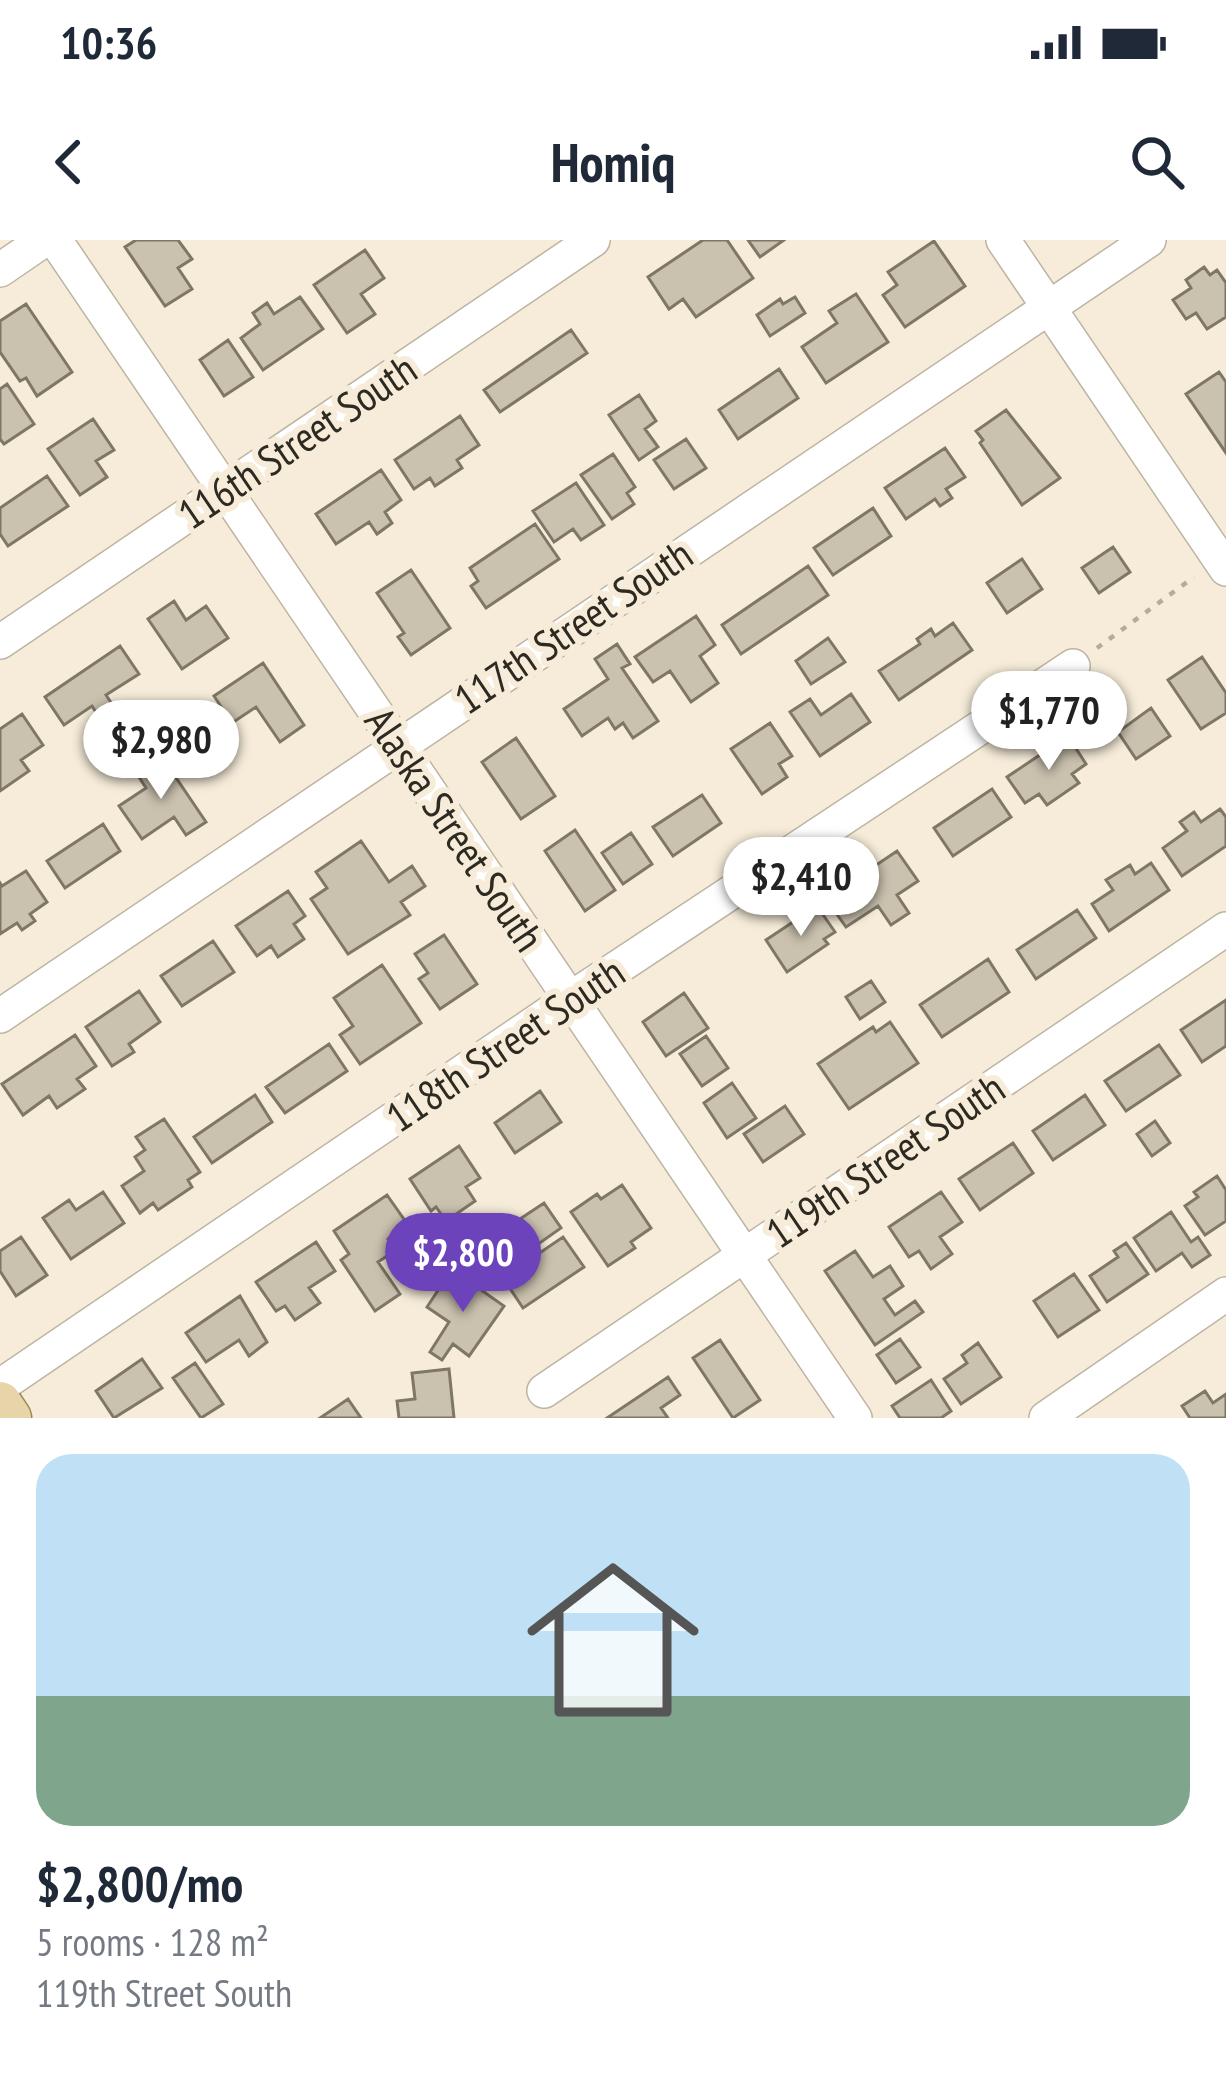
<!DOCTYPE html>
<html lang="en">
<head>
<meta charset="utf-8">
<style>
	:root { --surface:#fff; --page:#f2f2f3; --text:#1f2937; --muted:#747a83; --line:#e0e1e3; --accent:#6d43bc }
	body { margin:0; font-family:"PT Sans Narrow",sans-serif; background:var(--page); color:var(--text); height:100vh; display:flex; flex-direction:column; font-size:45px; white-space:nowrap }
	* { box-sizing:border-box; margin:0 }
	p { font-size:39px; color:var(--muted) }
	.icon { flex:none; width:66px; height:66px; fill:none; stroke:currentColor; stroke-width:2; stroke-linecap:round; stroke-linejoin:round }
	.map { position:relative; height:1178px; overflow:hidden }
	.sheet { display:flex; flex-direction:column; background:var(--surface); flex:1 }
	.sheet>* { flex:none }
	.price { position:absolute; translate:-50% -102px; padding:0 27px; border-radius:42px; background:#fff; color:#222; font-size:39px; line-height:78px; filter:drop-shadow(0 3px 6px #0008) }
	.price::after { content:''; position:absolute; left:50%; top:72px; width:36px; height:27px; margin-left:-18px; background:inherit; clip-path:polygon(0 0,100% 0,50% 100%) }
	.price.selected { background:var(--accent); color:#fff }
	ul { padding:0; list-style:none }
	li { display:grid; align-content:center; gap:24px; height:636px; padding:0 36px }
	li+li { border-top:3px solid var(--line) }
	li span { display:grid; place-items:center; height:372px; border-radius:36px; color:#555 }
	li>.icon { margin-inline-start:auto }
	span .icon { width:216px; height:216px; fill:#fffc; stroke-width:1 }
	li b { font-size:51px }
	.status { display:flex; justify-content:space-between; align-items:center; height:84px; padding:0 60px; background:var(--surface); direction:ltr }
	.status svg { height:33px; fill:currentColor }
	header { display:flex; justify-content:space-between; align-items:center; height:156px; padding:0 36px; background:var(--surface); font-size:54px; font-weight:600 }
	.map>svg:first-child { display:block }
	.building { fill:#cac1ae; stroke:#7f7766; stroke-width:3 }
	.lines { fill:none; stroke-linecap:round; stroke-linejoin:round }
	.minor-casing { stroke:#bdb4a2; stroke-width:36 }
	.major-casing { stroke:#9d8655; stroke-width:45 }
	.path { stroke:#b3ab9c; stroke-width:4.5; stroke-dasharray:6 9; stroke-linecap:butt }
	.minor { stroke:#fff; stroke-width:33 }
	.major { stroke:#e8d4a9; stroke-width:42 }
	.labels { text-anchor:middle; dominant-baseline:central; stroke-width:12; stroke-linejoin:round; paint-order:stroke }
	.street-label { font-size:42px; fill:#2d2a22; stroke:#f6ecd9 }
</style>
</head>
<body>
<div class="status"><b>10:36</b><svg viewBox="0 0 49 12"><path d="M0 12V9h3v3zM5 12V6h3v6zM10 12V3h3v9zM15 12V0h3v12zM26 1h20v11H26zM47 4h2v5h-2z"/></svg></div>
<header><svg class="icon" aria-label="back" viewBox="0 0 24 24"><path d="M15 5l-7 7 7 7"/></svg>Homiq<svg class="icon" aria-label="search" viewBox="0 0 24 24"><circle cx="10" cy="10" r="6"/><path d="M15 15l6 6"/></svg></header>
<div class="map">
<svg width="1226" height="1178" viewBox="0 0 1226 1178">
	<rect width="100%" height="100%" fill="#f6ecd9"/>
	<path class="building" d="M136 0H178L192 19 178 28 192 49 165 66 125 7Z
		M703 0H727L753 38 696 77 683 59 669 69 648 37Z
		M748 0H784L760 17Z
		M934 1 965 46 905 87 883 55 897 45 888 32Z
		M365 10 384 38 361 54 375 74 347 93 314 45Z
		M1204 27 1210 35 1217 30 1226 43V77L1207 89 1196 73 1186 79 1173 60 1191 48 1186 40Z
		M856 54 888 102 826 143 802 107 837 83 829 71Z
		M300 57 323 89 263 130 241 98 260 84 253 73 267 63 274 74Z
		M795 57 805 73 770 96 757 75 780 59 783 64Z
		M26 64 72 132 37 156 26 138 20 141 0 112V81Z
		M571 90 587 113 500 172 484 150Z
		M228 100 253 137 224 156 200 120Z
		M779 129 798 158 738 199 719 170Z
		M1219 132 1226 142V213L1186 154Z
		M7 144 34 184 4 204 0 199V149Z
		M639 155 656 181 645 189 658 207 639 220 609 175Z
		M1006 170 1060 238 1022 265 980 203 983 200 976 191Z
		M460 176 479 205 457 220 462 228 435 246 430 238 414 249 395 220Z
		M93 179 114 210 96 221 107 237 80 255 48 209Z
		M686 199 706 228 674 249 654 220Z
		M945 208 965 237 946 249 952 258 940 266 935 259 906 279 885 248Z
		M613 214 635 247 627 253 634 264 612 279 581 235Z
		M381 230 401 260 385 272 392 283 377 294 369 282 336 304 316 274Z
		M47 236 68 266 8 306 0 294V268Z
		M576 243 604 285 581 300 573 289 554 302 533 271Z
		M873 268 891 296 833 335 814 308Z
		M535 284 559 319 486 368 471 346 478 341 470 328Z
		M1113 307 1130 332 1099 353 1082 328Z
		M1022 319 1042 349 1007 373 987 343Z
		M808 326 828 355 741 414 722 385Z
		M411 330 450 388 411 415 398 397 404 393 377 353Z
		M174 361 186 380 206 366 228 398 182 429 148 379Z
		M696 376 715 405 700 416 718 443 691 462 670 431 653 442 635 417Z
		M953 383 972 410 899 460 879 431 920 404 917 399 931 389 935 396Z
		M828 398 845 422 811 444 796 421Z
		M617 404 630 424 622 428 658 481 633 498 623 483 615 489 608 478 582 496 564 469 608 439 595 419Z
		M120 406 139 434 106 455 112 464 97 474 92 466 64 485 45 457Z
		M1202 417 1226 453V473L1201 489 1168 440Z
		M263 423 304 485 280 502 256 467 232 483 214 456Z
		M851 454 870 482 820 516 790 472 810 459 821 475Z
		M1151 468 1170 496 1136 519 1118 492Z
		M22 474 43 505 21 520 29 531 0 551V489Z
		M770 483 792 516 779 524 787 537 762 554 731 509Z
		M1068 496 1086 524 1072 534 1079 543 1047 565 1039 554 1025 563 1007 537Z
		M516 498 555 556 521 579 482 522Z
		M162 517 206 582 186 595 174 577 142 599 119 566 146 548 137 534Z
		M992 549 1011 577 953 616 934 588Z
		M702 555 721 583 673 616 653 587Z
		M1220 569 1226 577V606L1182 636 1163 608 1187 591 1180 582 1194 572 1201 582Z
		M103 584 120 611 65 648 47 621Z
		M575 590 615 650 585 671 545 611Z
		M631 593 652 624 623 644 602 613Z
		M361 601 389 642 412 626 425 646 401 662 410 675 348 714 311 659 327 648 316 632Z
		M897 611 918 641 897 655 909 673 891 685 878 666 846 687 826 659Z
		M1151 623 1169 650 1109 691 1092 664 1113 650 1106 640 1130 625 1135 634Z
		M26 631 47 662 30 674 35 681 22 690 17 683 0 694V643L2 646Z
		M288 651 305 676 294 684 304 699 278 717 271 706 257 716 236 686Z
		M817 666 835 692 824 699 828 704 787 732 766 700Z
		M1077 670 1096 698 1036 739 1017 710Z
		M444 695 477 744 440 769 419 739 428 733 415 714Z
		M213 701 234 732 182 766 161 736Z
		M988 719 1009 752 942 797 920 765Z
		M382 725 421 783 360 824 340 795 353 786 334 758Z
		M871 741 885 762 860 779 846 757Z
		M139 751 160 782 129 804 134 812 112 826 86 787Z
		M684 753 708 788 666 816 643 782Z
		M1226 760V806L1202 822 1181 790Z
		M890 782 918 823 849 869 818 824 873 787 876 792Z
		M75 795 96 826 77 839 85 849 57 868 49 856 23 875 2 844Z
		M706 796 728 828 702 846 680 814Z
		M329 804 347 831 285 873 266 847Z
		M1159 805 1180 835 1126 871 1105 841Z
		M732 843 756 878 727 898 704 863Z
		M540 851 561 882 515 913 495 883Z
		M255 855 272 882 212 923 194 897Z
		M1085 855 1105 885 1053 920 1033 891Z
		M785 866 804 894 763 922 744 894Z
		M164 879 200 932 188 940 192 947 158 970 153 963 140 973 122 946 144 931 135 917 145 910 136 897Z
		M1155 881 1170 903 1152 916 1137 894Z
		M1013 903 1033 933 980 970 959 939Z
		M459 906 480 938 466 947 475 961 446 981 436 967 431 971 410 939Z
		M1217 936 1226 950V981L1205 995 1185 966 1198 957 1194 952Z
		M622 945 651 988 631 1002 635 1008 608 1026 571 972 597 954 601 959Z
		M103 952 124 983 71 1019 43 978 69 960 76 970Z
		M941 952 962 982 940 997 952 1014 931 1029 919 1011 909 1017 889 987Z
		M387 955 408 985 388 999 396 1010 378 1022 400 1054 375 1071 341 1020 349 1014 334 991Z
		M544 963 561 988 537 1005 520 979Z
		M1171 972 1191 1002 1198 997 1210 1015 1192 1027 1182 1013 1156 1031 1134 998Z
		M21 997 47 1035 16 1056 0 1031V1011Z
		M563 997 584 1027 523 1068 503 1038Z
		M316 1002 335 1031 309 1048 320 1063 295 1080 285 1066 276 1071 256 1042Z
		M1126 1003 1148 1034 1107 1062 1090 1036 1118 1017 1114 1011Z
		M855 1011 873 1037 890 1026 903 1046 884 1059 895 1075 915 1061 923 1072 875 1105 825 1031Z
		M457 1033 504 1066 469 1116 453 1104 442 1120 430 1112 449 1082 427 1067 443 1043 447 1046Z
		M1074 1034 1099 1070 1058 1097 1034 1061Z
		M240 1056 267 1102 249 1116 239 1100 206 1122 186 1093Z
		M900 1099 920 1127 896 1143 877 1115Z
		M720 1100 760 1160 733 1178 693 1118Z
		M978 1103 1001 1137 961 1164 944 1139 967 1123 962 1115Z
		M142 1119 162 1148 114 1178 96 1151Z
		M195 1123 223 1164 201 1178 173 1138Z
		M449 1129 454 1178H399L397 1161 415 1159 412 1133Z
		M668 1137 680 1155 661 1168 668 1178H607Z
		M931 1140 951 1171 941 1178H900L892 1166Z
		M1205 1151 1213 1163 1226 1154V1178H1190L1182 1166Z
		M348 1159 361 1178H320Z"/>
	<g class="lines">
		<defs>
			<path id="minor" d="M55 0 855 1178
				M1003 0 1226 329
				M0 30 44 0
				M0 402 593 0
				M0 776 1149 0
				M0 1146 570 759 1073 426
				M544 1151 1226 689
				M1046 1178 1226 1054"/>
			<path id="major" d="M0 1163 10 1178"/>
		</defs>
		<use href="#minor" class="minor-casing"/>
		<use href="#major" class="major-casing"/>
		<path class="path" d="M1097 408 1194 337"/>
		<use href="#minor" class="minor"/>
		<use href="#major" class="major"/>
	</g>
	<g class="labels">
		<g class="street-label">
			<text transform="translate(297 201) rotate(-34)">116th Street South</text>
			<text transform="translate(573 386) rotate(-34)">117th Street South</text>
			<text transform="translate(455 589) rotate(56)">Alaska Street South</text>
			<text transform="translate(505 804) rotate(-34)">118th Street South</text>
			<text transform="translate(885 920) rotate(-34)">119th Street South</text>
		</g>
	</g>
</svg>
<b class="price" style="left:1049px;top:533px">$1,770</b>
<b class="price" style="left:161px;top:562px">$2,980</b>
<b class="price" style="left:801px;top:699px">$2,410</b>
<b class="price selected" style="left:463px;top:1075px">$2,800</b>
</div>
<section class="sheet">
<ul>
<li><span style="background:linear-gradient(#bfe0f5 65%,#7fa58c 0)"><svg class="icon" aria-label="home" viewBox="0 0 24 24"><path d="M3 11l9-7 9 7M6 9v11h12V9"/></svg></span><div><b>$2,800/mo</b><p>5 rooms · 128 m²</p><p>119th Street South</p></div></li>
</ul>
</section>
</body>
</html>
